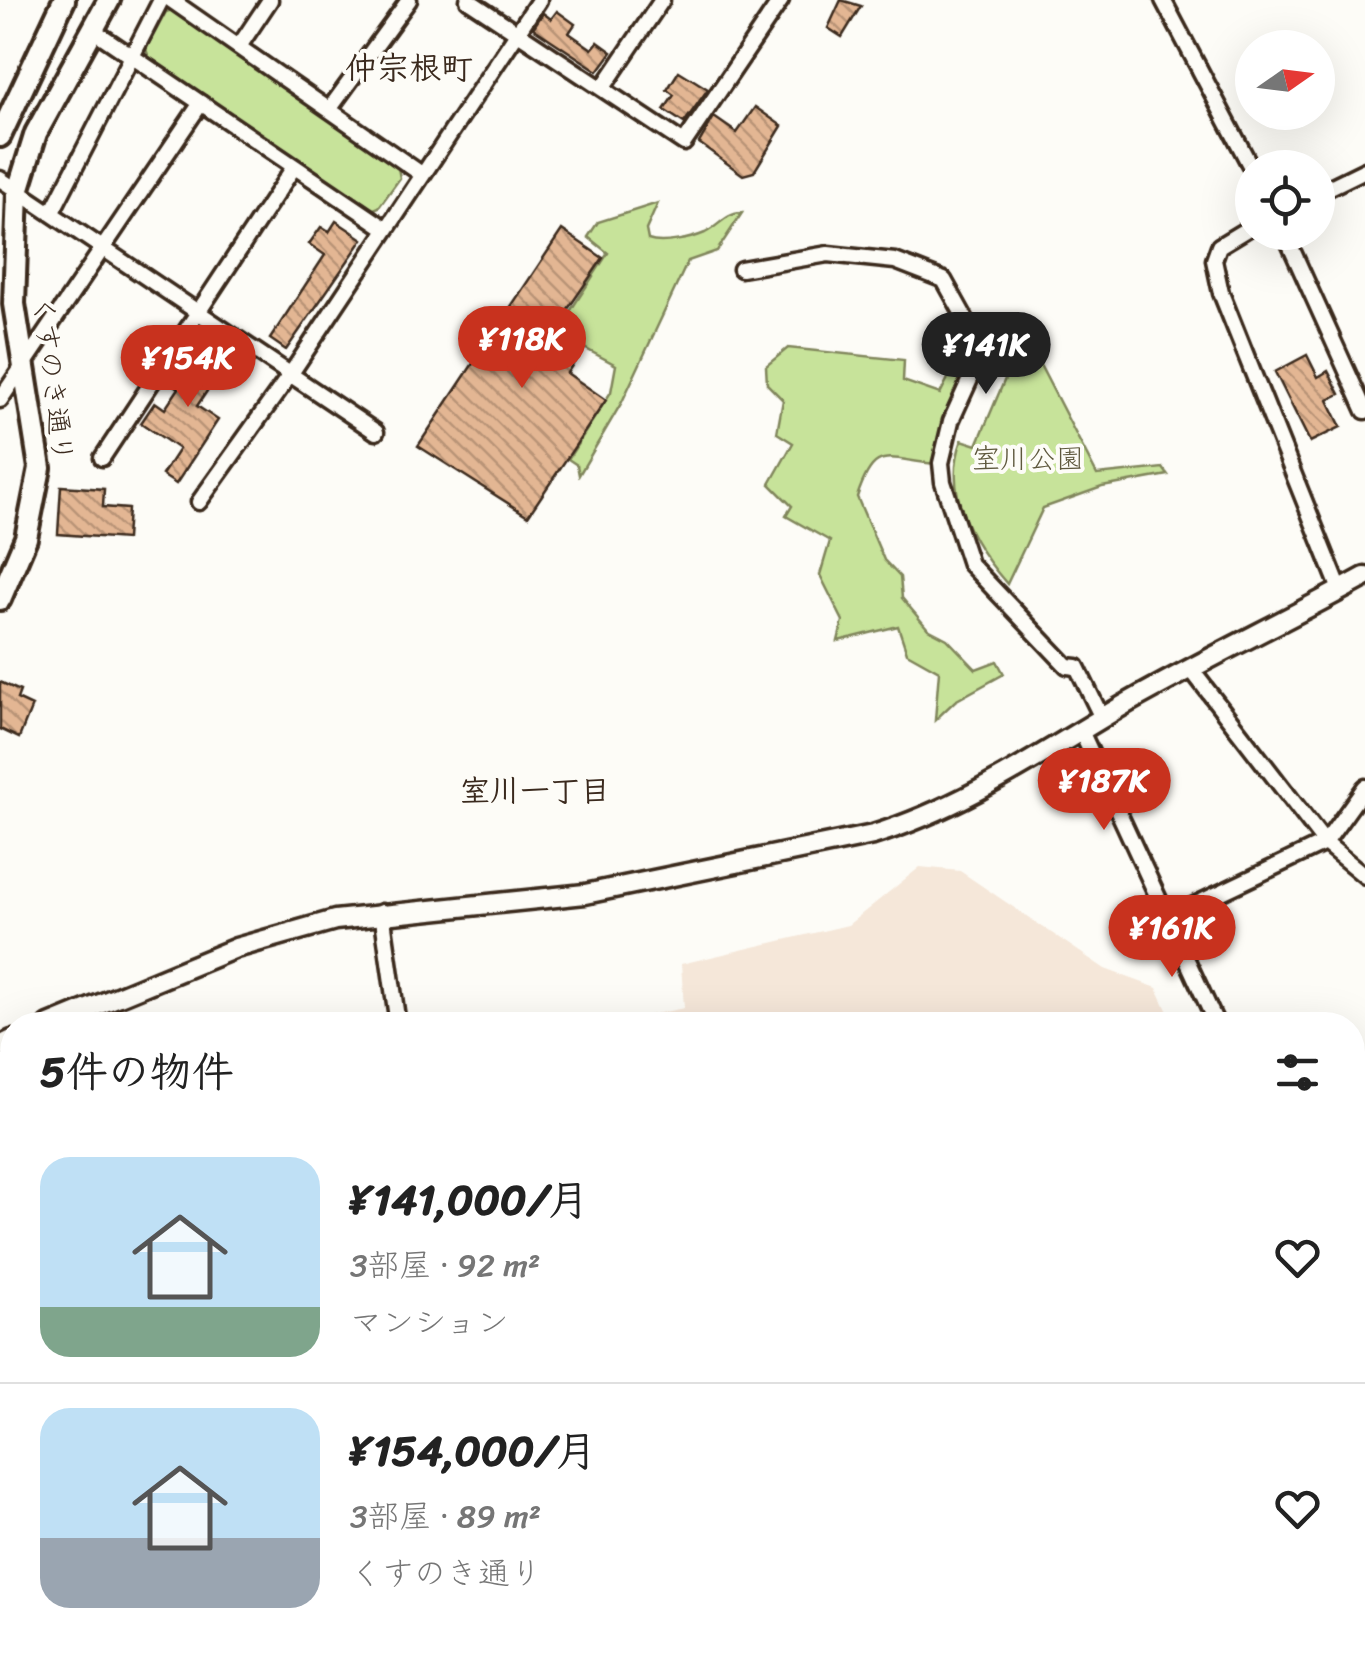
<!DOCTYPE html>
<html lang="ja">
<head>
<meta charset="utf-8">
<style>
	:root { --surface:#fff; --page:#f6f6f6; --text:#222; --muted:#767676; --line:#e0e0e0; --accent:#c8321e }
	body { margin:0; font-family:Sriracha,"Klee One",sans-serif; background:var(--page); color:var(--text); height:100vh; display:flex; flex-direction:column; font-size:38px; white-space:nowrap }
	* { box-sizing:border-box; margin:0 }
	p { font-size:32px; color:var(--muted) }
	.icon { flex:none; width:55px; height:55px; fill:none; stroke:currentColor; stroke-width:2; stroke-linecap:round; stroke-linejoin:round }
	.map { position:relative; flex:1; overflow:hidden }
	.side { position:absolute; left:0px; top:1012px; width:1365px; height:642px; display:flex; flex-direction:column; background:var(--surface); border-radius:40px 40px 0 0; box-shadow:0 10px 40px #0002 }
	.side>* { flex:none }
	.needle { width:65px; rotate:76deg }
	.fabs { position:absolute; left:1235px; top:30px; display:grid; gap:20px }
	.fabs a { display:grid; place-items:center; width:100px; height:100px; border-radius:50%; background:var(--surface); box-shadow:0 10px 40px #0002; font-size:50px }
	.price { position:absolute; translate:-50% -85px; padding:0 22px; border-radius:35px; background:var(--accent); color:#fff; font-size:32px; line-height:65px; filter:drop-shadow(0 2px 5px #0008) }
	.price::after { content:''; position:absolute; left:50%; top:60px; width:30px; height:22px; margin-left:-15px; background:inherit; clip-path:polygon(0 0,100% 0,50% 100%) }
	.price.selected { background:#222; color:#fff }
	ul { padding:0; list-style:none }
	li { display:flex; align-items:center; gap:30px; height:250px; padding:0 40px }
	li+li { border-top:2px solid var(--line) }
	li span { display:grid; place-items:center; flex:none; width:280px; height:200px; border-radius:30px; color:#555 }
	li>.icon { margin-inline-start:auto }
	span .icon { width:120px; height:120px; fill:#fffc; stroke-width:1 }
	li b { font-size:42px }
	h2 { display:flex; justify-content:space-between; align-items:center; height:120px; padding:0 40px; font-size:42px }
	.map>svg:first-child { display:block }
	.built { fill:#f5e7d9 }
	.green { fill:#c7e39a; stroke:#81865c; stroke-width:2.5 }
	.building { fill:url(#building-back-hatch); stroke:#3b2a1e; stroke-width:2.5 }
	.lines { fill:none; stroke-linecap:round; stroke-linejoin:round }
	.minor-casing { stroke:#3b2a1e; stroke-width:21 }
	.tertiary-casing { stroke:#3b2a1e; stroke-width:25 }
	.secondary-casing { stroke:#3b2a1e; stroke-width:28 }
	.minor { stroke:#fdfcf7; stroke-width:14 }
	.tertiary { stroke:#fdfcf7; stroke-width:18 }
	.secondary { stroke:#fdfcf7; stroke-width:20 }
	.labels { text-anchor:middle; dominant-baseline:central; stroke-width:8; stroke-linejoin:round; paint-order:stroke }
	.street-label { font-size:28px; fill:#3b2a1e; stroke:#fdfcf7 }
	.park-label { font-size:28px; fill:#5e583d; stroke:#fdfcf7 }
	.neighbourhood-label { font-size:30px; font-weight:bold; fill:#3b2a1e; stroke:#fdfcf7 }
	.quarter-label { font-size:32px; font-weight:bold; fill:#3b2a1e; stroke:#fdfcf7 }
</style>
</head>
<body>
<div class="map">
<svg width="1365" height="1653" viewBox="0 0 1365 1653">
	<defs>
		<pattern id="building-back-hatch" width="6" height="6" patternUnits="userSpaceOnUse" patternTransform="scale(2.5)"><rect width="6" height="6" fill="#e3b693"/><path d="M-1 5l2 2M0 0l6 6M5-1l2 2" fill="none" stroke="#b99477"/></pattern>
	</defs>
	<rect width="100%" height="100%" fill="#fdfcf7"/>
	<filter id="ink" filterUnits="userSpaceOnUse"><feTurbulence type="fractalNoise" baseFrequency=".01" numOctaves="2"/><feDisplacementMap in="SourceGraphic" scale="20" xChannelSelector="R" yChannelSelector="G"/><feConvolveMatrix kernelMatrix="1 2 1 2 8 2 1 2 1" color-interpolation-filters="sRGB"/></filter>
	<g filter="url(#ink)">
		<path class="built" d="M920 867 960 871 1105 969 1157 988 1174 1025H600L684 1008 681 964 848 925Z"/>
		<path class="green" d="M175 9 345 123 369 148 398 168 400 178 379 207 369 211 149 58 146 49 166 12Z
			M658 203 646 230 648 240C662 245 691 239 705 233 719 226 726 213 742 213L717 251 688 261 622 402 579 475 577 465 568 459 611 392 616 365 556 333 608 253 588 237 598 222Z
			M1024 334 1097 475 1163 468 1168 475 1102 487 1043 508 1007 584C972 544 942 493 962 440L977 445Z
			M966 343 970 364 937 464C886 460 875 443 857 497L884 560 900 577 902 598 928 629 947 639 976 669 997 661 1004 674 955 701 935 720 939 671 907 653 898 626 838 641 843 621 820 575 830 541 786 516 792 506 770 484 793 443 777 433 783 400 767 384 766 366 788 348 904 360 903 381 940 394Z"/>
		<path class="building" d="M841 0 861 6 842 37 828 28Z
			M557 11 575 24 569 33 592 49 598 42 612 52 598 71 533 28 543 13 551 19Z
			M679 71 708 89 684 123 664 110 674 95 667 90Z
			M755 107 782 126 754 172 743 175 699 143 714 117 737 133Z
			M336 221 363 239 286 350 270 339 325 255 309 244 321 227 329 232Z
			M562 230 603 258 550 335 560 342 556 348 575 361 567 373 606 400 528 516 418 446Z
			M205 338 231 355 197 406 218 420 176 484 162 475 179 449 141 423 155 402 165 409 179 388 176 386 202 353 197 350Z
			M1307 355 1318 377 1328 371 1340 394 1328 400 1341 427 1310 442 1275 372Z
			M61 486 104 489 103 507 128 509 126 539 58 534Z
			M0 682 20 691 17 699 32 706 19 738 0 729Z"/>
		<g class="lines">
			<defs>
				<path id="minor" d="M171 0 420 173
					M468 0 684 143 781 0
					M1163 0 1252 169
					M93 30 385 228
					M240 45 270 0
					M604 86 662 0
					M331 107 409 0
					M0 179 376 432
					M1318 193 1365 170
					M52 212 161 0
					M1252 226 1219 246 1214 260 1221 293 1340 590
					M1284 232 1365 411
					M741 269 828 254 895 261 944 280 969 325 976 366 951 421 941 463 943 482 970 564 1067 666 1077 667 1102 718
					M0 400 201 103
					M102 458 294 167
					M199 502 292 372 539 0
					M1190 668 1325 843 1365 876
					M1081 731 1217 1025
					M382 912 398 1025
					M1167 918 1325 843 1365 787
					M1352 1076 1365 1071
					M0 1198 12 1212
					M1352 1286 1365 1285
					M1352 1519 1365 1516
					M0 1529 12 1520
					M898 1653 931 1642
					M1213 1653 1214 1642"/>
				<path id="tertiary" d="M49 1025 236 948 335 920 585 894 873 835C967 806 1045 751 1129 702 1207 658 1287 620 1365 577
					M0 1046 12 1040
					M0 1285 12 1294
					M234 1642 240 1653
					M271 1653 380 1643 455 1653"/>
				<path id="secondary" d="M0 136 64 0
					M0 599 26 538 40 468 14 304 18 191 36 133 109 0"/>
			</defs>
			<use href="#minor" class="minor-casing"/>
			<use href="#tertiary" class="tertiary-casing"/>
			<use href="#secondary" class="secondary-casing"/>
			<use href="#minor" class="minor"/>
			<use href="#tertiary" class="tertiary"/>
			<use href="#secondary" class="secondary"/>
		</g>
	</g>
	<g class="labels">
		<g class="street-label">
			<text transform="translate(53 379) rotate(83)">くすのき通り</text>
		</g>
		<g class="park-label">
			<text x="1028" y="458">室川公園</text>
		</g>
		<g class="neighbourhood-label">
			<text x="535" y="791">室川一丁目</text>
		</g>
		<g class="quarter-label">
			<text x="409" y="68">仲宗根町</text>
		</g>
	</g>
</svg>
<div class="fabs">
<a><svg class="needle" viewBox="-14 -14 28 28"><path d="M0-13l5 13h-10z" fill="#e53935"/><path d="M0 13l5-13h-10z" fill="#767676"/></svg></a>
<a><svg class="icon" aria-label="locate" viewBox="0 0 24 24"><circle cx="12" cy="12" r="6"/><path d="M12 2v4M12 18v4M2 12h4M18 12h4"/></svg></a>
</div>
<b class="price" style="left:522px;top:391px">¥118K</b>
<b class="price selected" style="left:986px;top:397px">¥141K</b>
<b class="price" style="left:188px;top:410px">¥154K</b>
<b class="price" style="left:1104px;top:833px">¥187K</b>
<b class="price" style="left:1172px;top:980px">¥161K</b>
<section class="side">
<h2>5件の物件<svg class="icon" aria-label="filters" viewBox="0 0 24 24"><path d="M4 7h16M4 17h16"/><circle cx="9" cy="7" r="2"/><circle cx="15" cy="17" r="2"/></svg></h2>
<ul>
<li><span style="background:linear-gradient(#bfe0f5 75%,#7fa58c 0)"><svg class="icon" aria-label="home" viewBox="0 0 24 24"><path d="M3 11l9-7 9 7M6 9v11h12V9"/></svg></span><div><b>¥141,000/月</b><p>3部屋 · 92 m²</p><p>マンション</p></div><svg class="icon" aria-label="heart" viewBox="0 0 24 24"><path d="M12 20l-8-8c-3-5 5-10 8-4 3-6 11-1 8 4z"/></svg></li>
<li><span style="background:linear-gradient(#bfe0f5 65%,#9aa5b1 0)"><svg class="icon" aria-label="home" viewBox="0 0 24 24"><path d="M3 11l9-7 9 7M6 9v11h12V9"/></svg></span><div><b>¥154,000/月</b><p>3部屋 · 89 m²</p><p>くすのき通り</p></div><svg class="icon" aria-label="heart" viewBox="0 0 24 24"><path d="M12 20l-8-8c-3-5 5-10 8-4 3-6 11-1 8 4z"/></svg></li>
</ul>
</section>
</div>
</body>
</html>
